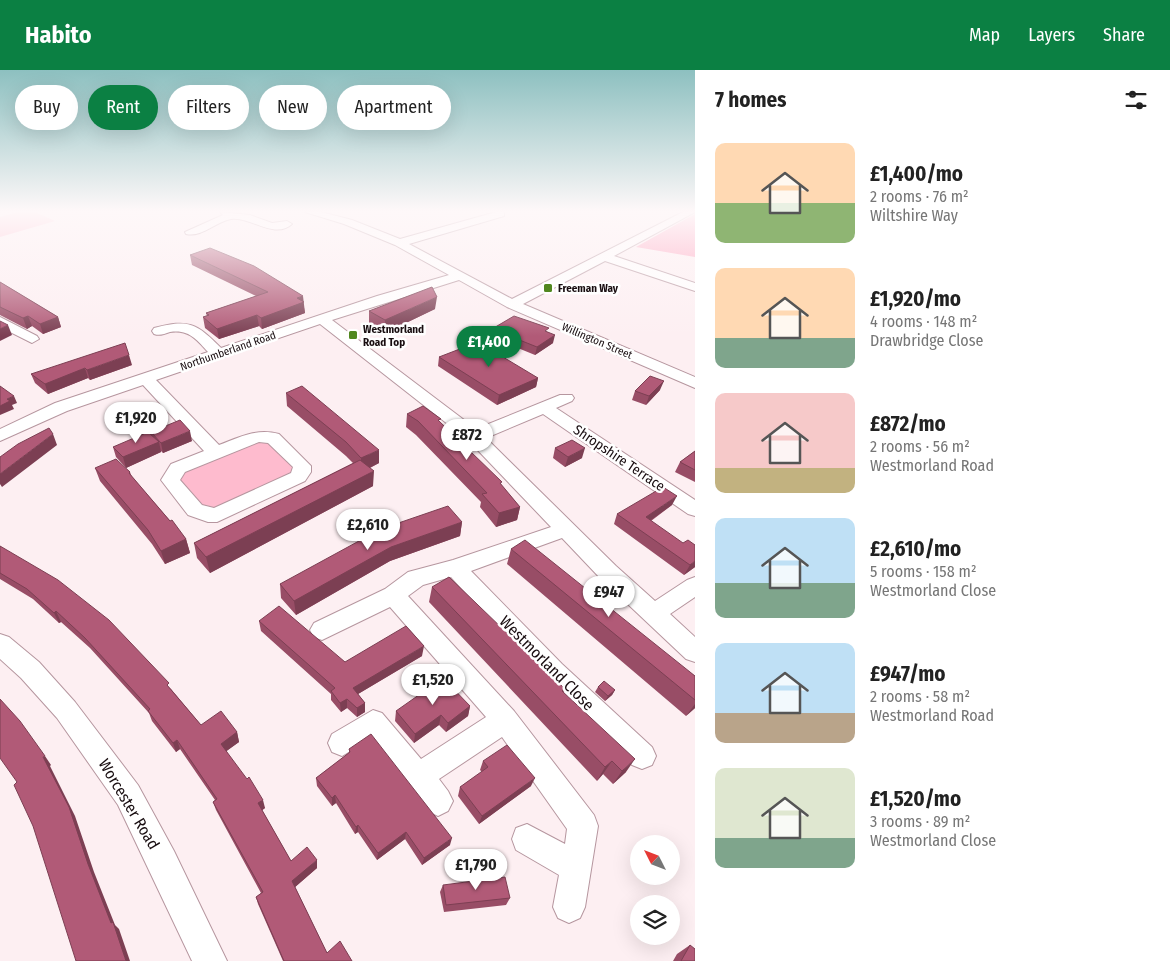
<!DOCTYPE html>
<html lang="en">
<head>
<meta charset="utf-8">
<style>
	:root { --surface:#fff; --page:#f2f2f2; --text:#222; --muted:#767676; --accent:#0b8043 }
	body { margin:0; font-family:"Fira Sans Condensed",sans-serif; background:var(--page); color:var(--text); height:100vh; display:flex; flex-direction:column; font-size:19px; white-space:nowrap }
	* { box-sizing:border-box; margin:0 }
	p { font-size:16px; color:var(--muted) }
	.icon { flex:none; width:28px; height:28px; fill:none; stroke:currentColor; stroke-width:2; stroke-linecap:round; stroke-linejoin:round }
	.map { position:relative; flex:1; overflow:hidden }
	.side { display:flex; flex-direction:column; background:var(--surface); width:475px }
	.side>* { flex:none }
	.guide { position:absolute; left:15px; top:15px; width:475px; height:45px; display:flex; gap:10px }
	.needle { width:32px; rotate:312deg }
	.controls { position:absolute; left:630px; top:765px; display:grid; gap:10px }
	.controls a { display:grid; place-items:center; width:50px; height:50px; border-radius:50%; background:var(--surface); box-shadow:0 5px 20px #0002; font-size:25px }
	.price { position:absolute; translate:-50% -42px; padding:0 11px; border-radius:18px; background:#fff; color:#222; font-size:16px; line-height:32px; filter:drop-shadow(0 1px 2px #0008) }
	.price::after { content:''; position:absolute; left:50%; top:30px; width:15px; height:11px; margin-left:-8px; background:inherit; clip-path:polygon(0 0,100% 0,50% 100%) }
	.price.current { background:var(--accent); color:#fff }
	ul { padding:0; list-style:none }
	li { display:flex; align-items:center; gap:15px; height:125px; padding:0 20px }
	li span { display:grid; place-items:center; flex:none; width:140px; height:100px; border-radius:10px; color:#555 }
	li>.icon { margin-inline-start:auto }
	span .icon { width:60px; height:60px; fill:#fffc; stroke-width:1 }
	li b { font-size:21px }
	h2 { display:flex; justify-content:space-between; align-items:center; height:60px; padding:0 20px; font-size:21px }
	.chip { padding:0 18px; border-radius:22px; background:var(--surface); box-shadow:0 5px 20px #0002; font-size:18px; line-height:45px }
	.chip.current { background:var(--accent); color:#fff }
	header { display:flex; align-items:center; gap:30px; box-sizing:border-box; height:70px; padding:0 25px; background:var(--accent); color:#fff }
	header strong { font-size:24px }
	nav { display:flex; gap:28px; margin-inline-start:auto; font-size:18px }
	main { display:flex; flex:1; min-height:0 }
	.map>svg:first-child { display:block }
	.green { fill:#febbce }
	.forest { fill:#fd9ebb }
	.lines { fill:none; stroke-linecap:round; stroke-linejoin:round }
	.minor-casing { stroke:#b6969f; stroke-width:2 }
	.minor { fill:#fff; fill-rule:evenodd }
	.wall { fill:#984d66 }
	.shaded-wall { fill:#7c3f53 }
	.building { fill:#b15a77; stroke:#7c3f53 }
	.poi-dot { fill:#51871f; stroke:#fff; stroke-width:2 }
	.labels { text-anchor:middle; dominant-baseline:central; stroke-width:5; stroke-linejoin:round; paint-order:stroke }
	.far-poi-label { font-size:11px; font-weight:bold; fill:#180d10; stroke:#fff; text-anchor:start }
	.far-street-label { font-size:11px; fill:#180d10; stroke:#fff }
	.street-label { font-size:14px; fill:#180d10; stroke:#fff }
	.near-street-label { font-size:16px; fill:#180d10; stroke:#fff }
</style>
</head>
<body>
<header>
<strong>Habito</strong>
<nav><a>Map</a><a>Layers</a><a>Share</a></nav>
</header>
<main>
<div class="map">
<svg width="695" height="891" viewBox="0 0 695 891">
	<rect width="100%" height="100%" fill="#fdeff2"/>
	<path class="green" d="M18 142H35L55 151 0 167V147Z
		M258 370 268 372 279 382 278 384 284 387 295 398 291 405 233 429 215 439 205 440 190 420 187 421 178 406 181 401 202 393 204 395Z"/>
	<path class="forest" d="M695 144V187L636 177Z"/>
	<g class="lines">
		<defs>
			<path id="minor" d="M220 142 250 145 272 153 287 151 292 154C275 170 250 146 231 149 217 151 201 168 186 164L185 162 223 145Z
				M305 142H321L352 150 400 169 496 142H504V146L409 174 512 229 683 142H695L614 186 695 213V221L605 191 523 234 695 307V318L507 237 459 210 332 250 476 359 560 325H572L574 328 572 331 556 338 695 430V446L688 444 543 344 486 368 616 496 655 531 687 510 695 507V527L670 544 695 567V592L686 589 600 508 562 468 471 501 562 594 652 677 656 686 652 695 642 699 632 695 544 610 451 507 423 515 408 526 514 641 594 745 598 756 585 837 580 848 569 853 558 848 553 837 559 805 516 780 512 769 516 758 527 754 565 774 567 759 502 667 439 709 448 721 453 731 448 741 438 746 428 741 370 669 342 686 332 682 328 673 332 664 373 640 382 643 421 689 486 647 390 537 322 570 314 567 310 560 314 553 385 519 408 502 453 490 551 457 468 370 320 254 156 310 219 375C240 367 256 358 279 364L311 396V402L305 411 217 452H208L188 445 161 410 171 394 204 381 143 315 67 341 0 371V359L55 333 208 282C197 270 189 259 170 262 164 264 160 266 154 264L152 261 154 258C189 249 196 253 221 278L377 226 449 205 395 175 344 154ZM259 372 268 373 293 397 291 403 214 438 202 435 180 410 185 402Z
				M0 247 37 266 39 269 32 273 0 257Z
				M0 564 9 567 39 592 75 632 138 715 174 781 227 891H192L118 735 57 648 21 608 0 589Z"/>
		</defs>
		<use href="#minor" class="minor-casing"/>
		<use href="#minor" class="minor"/>
	</g>
	<path class="wall" d="M190 185 303 232 305 243 262 259 259 256 219 269 205 258 203 247 207 246 206 243 256 226 192 195Z
		M0 212 58 247 61 257 43 264 32 256 27 259 0 245Z
		M435 239 385 263 369 253V241Z
		M492 259 548 262 553 273 535 285 491 267Z
		M439 287 538 308 536 317 497 335 438 296Z
		M132 295 90 310 88 308 48 324 35 313 31 304Z
		M660 320 646 335 632 330 635 321Z
		M286 323 379 393 370 398 373 416 210 503 197 488 194 473 353 393 346 386 287 336Z
		M407 344 440 352 501 415 520 437 517 450 496 457 480 437 481 432 416 365 406 357Z
		M151 362 192 371 163 383 161 381V382L126 398 116 387 113 377 151 365Z
		M555 378 582 388 565 397 553 388Z
		M695 381V412L675 402 680 392Z
		M95 398 130 402 132 407 186 469 190 483 165 494 152 474 100 411Z
		M672 435 651 451 695 497 684 505 614 454 617 444Z
		M462 452 460 466 390 491 296 545 281 528 280 514Z
		M0 476 171 619 201 655 237 662 239 672 226 681 265 738 262 740 291 791 317 798 295 817 327 883 352 891H283L258 834 256 827 261 823 216 740 213 732 215 730 180 679 176 682 152 651 149 643 90 578 61 552 59 553 33 529 0 509Z
		M511 479 695 606V638L686 646 507 494Z
		M432 517 565 619 564 623 626 702 613 714 603 704 597 711 429 532Z
		M259 551 345 592 422 586 358 624 365 633V642L357 647 347 638 341 642 331 630V624L261 561Z
		M598 617 615 620 612 625 605 631 595 622Z
		M470 636 468 646 446 662 439 655 414 673 395 651 396 641Z
		M349 679 450 775 422 795 405 769 377 790 358 762 355 764 336 733 332 736 317 716 316 708 349 683Z
		M483 691 531 716 479 754 458 726 460 717 482 702 480 700Z
		M443 815 510 828 506 835 444 842 440 822Z
		M690 875 695 891H673L677 884Z"/>
	<path class="shaded-wall" d="M303 226 305 243 262 259 261 248 297 228Z
		M437 227 435 239 385 263V250Z
		M257 245 259 256 219 269 217 259Z
		M28 246 32 256 27 259 23 248Z
		M58 247 61 257 43 264 40 254Z
		M8 255 12 265 0 271V259Z
		M555 265 553 273 535 285 537 277Z
		M129 285 132 295 90 310 87 300Z
		M85 298 88 308 48 324 45 314Z
		M538 308 536 317 497 335 499 325Z
		M664 311 660 320 646 335 649 326Z
		M14 326 17 333 12 335 14 339 0 345V336L7 329Z
		M190 361 192 371 163 383 161 373Z
		M53 364 57 375 2 417 0 414V404Z
		M159 372 161 382 126 398 123 387Z
		M585 378 582 388 565 397 568 387Z
		M379 380V393L361 402V388Z
		M374 401 373 416 210 503 206 487Z
		M677 426 672 435 641 457 646 447Z
		M520 437 517 450 496 457 499 443Z
		M462 452 460 466 390 491 296 545 294 531 391 477Z
		M186 469 190 483 165 494 161 481Z
		M695 491V497L684 505 690 495Z
		M56 541 61 552 59 553 54 543Z
		M424 576 422 586 353 627V618Z
		M615 620 612 625 605 631 608 626Z
		M347 629V638L341 642 340 633Z
		M365 633V642L357 647V638Z
		M695 634V638L686 646Z
		M470 636 468 646 446 662 448 653Z
		M441 645 439 655 414 673 415 664Z
		M237 662 239 672 224 683 221 674Z
		M177 670 180 679 176 682 173 673Z
		M45 686 51 695 50 696 75 746 94 802 115 855 119 859 130 891H126L43 687Z
		M635 689 626 702 613 714 622 701Z
		M612 691 603 704 597 711 605 697Z
		M535 708 531 716 479 754 482 746Z
		M335 725 336 733 332 736V728Z
		M263 730 265 738 260 742 258 733Z
		M358 755V762L355 764 356 757Z
		M406 762 405 769 377 790 378 783Z
		M452 768 450 775 422 795 424 788Z
		M317 790V798L294 818 292 811Z"/>
	<path class="building" d="M210 178 254 196 303 226 297 228 304 232 261 248 257 245 217 259 203 247 209 245 206 243 268 222 190 185Z
		M0 212 58 247 40 254 28 246 23 248 0 237Z
		M432 217 437 227 385 250 369 241Z
		M514 246 549 258 545 261 555 265 537 277 492 259Z
		M0 251 8 255 0 259Z
		M478 272 538 308 499 325 439 287Z
		M125 273 129 285 87 300 85 298 45 314 31 304Z
		M650 306 664 311 649 326 635 321Z
		M0 316 14 326 7 329 10 331 0 336Z
		M302 316 379 380 361 388 346 372 286 323Z
		M423 336 441 349 438 350 502 412 500 413 520 437 499 443 482 424 487 423 418 351 407 344Z
		M180 350 190 361 161 373 151 362Z
		M49 358 53 364 0 404V387L18 374Z
		M148 362 159 372 123 387 113 377Z
		M572 370 585 378 568 387 555 378Z
		M695 381V400L680 392Z
		M116 389 130 402 129 403 170 451 172 450 186 469 161 481 148 460 95 398Z
		M360 390 374 401 206 487 194 473Z
		M663 417 677 426 646 447 683 473 688 470 695 475V491L690 495 617 444Z
		M448 436 462 452 391 477 294 531 280 514 381 459Z
		M525 470 695 606V630L511 479Z
		M0 476 58 510 109 550 169 613 167 615 201 655 221 641 237 662 221 674 247 709 249 707 263 730 258 733 291 791 307 777 317 790 292 811 327 883 340 871 352 891H284L256 827 263 822 213 732 217 729 177 670 173 673 148 641 150 639 85 568 56 541 54 543 27 519 0 503Z
		M449 507 565 619 562 621 635 689 622 701 612 691 605 697 432 517Z
		M279 536 345 592 406 556 424 576 353 618 365 633 357 638 347 629 340 633 331 621 335 618 259 551Z
		M443 608 470 636 448 653 441 645 415 664 396 641Z
		M604 611 615 620 608 626 598 617Z
		M0 629 20 651 45 686 43 687 69 737 88 794 111 853 113 852 126 891H76L33 756 14 715 17 712 0 688Z
		M371 664 452 768 424 788 406 762 378 783 358 755 356 757 335 725 332 728 316 708 350 682 349 679Z
		M507 675 535 708 482 746 460 717 488 697 483 691Z
		M505 807 510 828 446 835 443 815Z
		M690 875 695 879V891H681Z"/>
	<linearGradient id="sky" x2="0" y2="1"><stop stop-color="#8dc0c0"/><stop offset="0.53" stop-color="#fef8f9"/><stop offset="1" stop-color="#fef8f9" stop-opacity="0"/></linearGradient>
	<rect width="695" height="266" fill="url(#sky)"/>
	<g class="poi-dot">
		<rect x="543" y="213" width="10" height="10" rx="2.5"/>
		<rect x="348" y="260" width="10" height="10" rx="2.5"/>
	</g>
	<g class="labels">
		<g class="far-poi-label">
			<text x="558" y="218">Freeman Way</text>
			<text x="363" y="259">Westmorland<tspan x="363" dy="13">Road Top</tspan></text>
		</g>
		<g class="far-street-label">
			<text transform="translate(597 271) rotate(23)">Willington Street</text>
			<text transform="translate(228 281) rotate(-19)">Northumberland Road</text>
		</g>
		<g class="street-label">
			<text transform="translate(619 388) rotate(34)">Shropshire Terrace</text>
		</g>
		<g class="near-street-label">
			<text transform="translate(547 593) rotate(45)">Westmorland Close</text>
			<text transform="translate(129 734) rotate(59)">Worcester Road</text>
		</g>
	</g>
</svg>
<div class="controls">
<a><svg class="needle" viewBox="-14 -14 28 28"><path d="M0-13l5 13h-10z" fill="#e53935"/><path d="M0 13l5-13h-10z" fill="#767676"/></svg></a>
<a><svg class="icon" aria-label="layers" viewBox="0 0 24 24"><path d="M12 4l9 5-9 5-9-5zM3 14l9 5 9-5"/></svg></a>
</div>
<b class="price current" style="left:489px;top:298px">£1,400</b>
<b class="price" style="left:136px;top:374px">£1,920</b>
<b class="price" style="left:467px;top:391px">£872</b>
<b class="price" style="left:368px;top:481px">£2,610</b>
<b class="price" style="left:609px;top:548px">£947</b>
<b class="price" style="left:433px;top:636px">£1,520</b>
<b class="price" style="left:476px;top:821px">£1,790</b>
<div class="guide">
<a class="chip">Buy</a>
<a class="chip current">Rent</a>
<a class="chip">Filters</a>
<a class="chip">New</a>
<a class="chip">Apartment</a>
</div>
</div>
<section class="side">
<h2>7 homes<svg class="icon" aria-label="filters" viewBox="0 0 24 24"><path d="M4 7h16M4 17h16"/><circle cx="9" cy="7" r="2"/><circle cx="15" cy="17" r="2"/></svg></h2>
<ul>
<li><span style="background:linear-gradient(#ffd9b3 60%,#8fb573 0)"><svg class="icon" aria-label="home" viewBox="0 0 24 24"><path d="M3 11l9-7 9 7M6 9v11h12V9"/></svg></span><div><b>£1,400/mo</b><p>2 rooms · 76 m²</p><p>Wiltshire Way</p></div></li>
<li><span style="background:linear-gradient(#ffd9b3 70%,#7fa58c 0)"><svg class="icon" aria-label="home" viewBox="0 0 24 24"><path d="M3 11l9-7 9 7M6 9v11h12V9"/></svg></span><div><b>£1,920/mo</b><p>4 rooms · 148 m²</p><p>Drawbridge Close</p></div></li>
<li><span style="background:linear-gradient(#f6c9c9 75%,#c2b280 0)"><svg class="icon" aria-label="home" viewBox="0 0 24 24"><path d="M3 11l9-7 9 7M6 9v11h12V9"/></svg></span><div><b>£872/mo</b><p>2 rooms · 56 m²</p><p>Westmorland Road</p></div></li>
<li><span style="background:linear-gradient(#bfe0f5 65%,#7fa58c 0)"><svg class="icon" aria-label="home" viewBox="0 0 24 24"><path d="M3 11l9-7 9 7M6 9v11h12V9"/></svg></span><div><b>£2,610/mo</b><p>5 rooms · 158 m²</p><p>Westmorland Close</p></div></li>
<li><span style="background:linear-gradient(#bfe0f5 70%,#b9a48a 0)"><svg class="icon" aria-label="home" viewBox="0 0 24 24"><path d="M3 11l9-7 9 7M6 9v11h12V9"/></svg></span><div><b>£947/mo</b><p>2 rooms · 58 m²</p><p>Westmorland Road</p></div></li>
<li><span style="background:linear-gradient(#dfe7d0 70%,#7fa58c 0)"><svg class="icon" aria-label="home" viewBox="0 0 24 24"><path d="M3 11l9-7 9 7M6 9v11h12V9"/></svg></span><div><b>£1,520/mo</b><p>3 rooms · 89 m²</p><p>Westmorland Close</p></div></li>
</ul>
</section>
</main>
</body>
</html>
